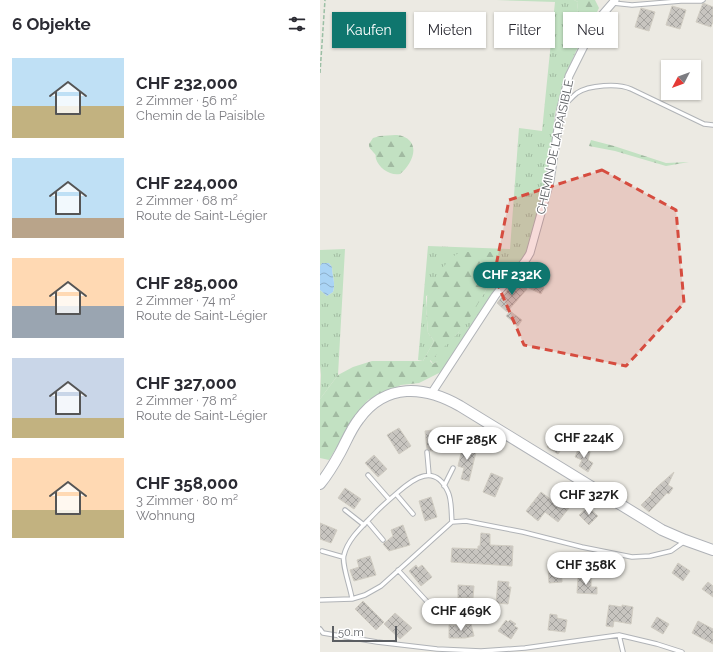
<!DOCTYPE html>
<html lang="de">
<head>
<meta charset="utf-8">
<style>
	:root { --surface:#fff; --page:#f7f7f7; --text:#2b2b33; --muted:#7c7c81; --accent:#0f766e }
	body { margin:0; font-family:Raleway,sans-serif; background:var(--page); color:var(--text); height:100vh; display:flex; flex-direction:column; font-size:15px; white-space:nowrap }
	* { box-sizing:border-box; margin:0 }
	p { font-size:13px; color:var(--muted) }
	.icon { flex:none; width:22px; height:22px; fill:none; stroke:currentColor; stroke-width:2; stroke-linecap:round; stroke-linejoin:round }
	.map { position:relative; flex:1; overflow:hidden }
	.panel { display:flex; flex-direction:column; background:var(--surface); width:320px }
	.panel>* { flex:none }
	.banner { position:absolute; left:12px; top:12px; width:321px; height:36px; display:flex; gap:8px }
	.needle { width:26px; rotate:229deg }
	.fabs { position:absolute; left:341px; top:60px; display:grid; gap:8px }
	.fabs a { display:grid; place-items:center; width:40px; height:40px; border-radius:0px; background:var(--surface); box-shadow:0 1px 3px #0004; font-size:20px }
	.scale { position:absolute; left:12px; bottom:10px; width:65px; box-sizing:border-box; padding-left:4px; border:2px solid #5b5e62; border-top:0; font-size:11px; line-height:14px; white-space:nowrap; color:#5b5e62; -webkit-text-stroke:3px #fff; paint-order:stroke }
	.price { position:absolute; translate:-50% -34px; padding:0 9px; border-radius:14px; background:#fff; color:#222; font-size:13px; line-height:26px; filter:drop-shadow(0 1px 2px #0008) }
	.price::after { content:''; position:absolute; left:50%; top:24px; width:12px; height:9px; margin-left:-6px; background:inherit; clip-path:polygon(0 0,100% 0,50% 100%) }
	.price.current { background:var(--accent); color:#fff }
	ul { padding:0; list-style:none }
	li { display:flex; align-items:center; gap:12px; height:100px; padding:0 12px }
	li span { display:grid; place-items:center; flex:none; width:112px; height:80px; border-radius:0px; color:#555 }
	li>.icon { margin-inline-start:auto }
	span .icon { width:48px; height:48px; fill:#fffc; stroke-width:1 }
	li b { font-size:17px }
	h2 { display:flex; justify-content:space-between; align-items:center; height:48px; padding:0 12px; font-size:17px }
	.chip { padding:0 14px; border-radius:0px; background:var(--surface); box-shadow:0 1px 3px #0004; font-size:14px; line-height:36px }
	.chip.current { background:var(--accent); color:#fff }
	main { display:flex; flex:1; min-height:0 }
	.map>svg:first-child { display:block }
	.grass { fill:url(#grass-tufts) }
	.forest { fill:url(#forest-firs) }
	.water { fill:url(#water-waves) }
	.building { fill:url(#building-cross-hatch); stroke:#d0ccc2 }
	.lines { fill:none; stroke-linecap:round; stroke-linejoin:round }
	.service-casing { stroke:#b0b3b7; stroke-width:5.5 }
	.minor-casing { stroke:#b0b3b7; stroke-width:9 }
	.secondary-casing { stroke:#afb2b7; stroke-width:12 }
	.path { stroke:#9bbfa5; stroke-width:1.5; stroke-dasharray:4 2; stroke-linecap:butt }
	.service { stroke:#fff; stroke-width:3.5 }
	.minor { stroke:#fff; stroke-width:7 }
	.secondary { stroke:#fff; stroke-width:10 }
	.marked { fill:#d64c3f; fill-opacity:0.2; stroke:#d64c3f; stroke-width:3; stroke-dasharray:8 5; stroke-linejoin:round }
	.labels { text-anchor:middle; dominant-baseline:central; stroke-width:3; stroke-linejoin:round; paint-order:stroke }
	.street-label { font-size:12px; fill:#5b5e62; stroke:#fff }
</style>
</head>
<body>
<main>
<section class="panel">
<h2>6 Objekte<svg class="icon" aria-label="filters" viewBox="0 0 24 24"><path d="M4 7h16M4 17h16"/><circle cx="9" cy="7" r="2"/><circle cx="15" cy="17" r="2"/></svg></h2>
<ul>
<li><span style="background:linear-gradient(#bfe0f5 60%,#c2b280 0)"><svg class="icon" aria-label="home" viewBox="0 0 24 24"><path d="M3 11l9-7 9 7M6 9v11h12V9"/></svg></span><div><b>CHF 232,000</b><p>2 Zimmer · 56 m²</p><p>Chemin de la Paisible</p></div></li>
<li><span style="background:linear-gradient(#bfe0f5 75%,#b9a48a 0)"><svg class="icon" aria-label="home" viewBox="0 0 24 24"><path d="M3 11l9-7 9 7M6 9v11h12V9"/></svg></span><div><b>CHF 224,000</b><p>2 Zimmer · 68 m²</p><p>Route de Saint-Légier</p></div></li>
<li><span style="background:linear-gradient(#ffd9b3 60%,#9aa5b1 0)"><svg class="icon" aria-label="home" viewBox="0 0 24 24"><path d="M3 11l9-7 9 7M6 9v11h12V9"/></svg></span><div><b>CHF 285,000</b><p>2 Zimmer · 74 m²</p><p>Route de Saint-Légier</p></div></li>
<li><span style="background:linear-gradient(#c9d6e8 75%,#c2b280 0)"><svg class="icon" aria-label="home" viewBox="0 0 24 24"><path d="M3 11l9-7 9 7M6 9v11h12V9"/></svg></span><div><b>CHF 327,000</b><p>2 Zimmer · 78 m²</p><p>Route de Saint-Légier</p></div></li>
<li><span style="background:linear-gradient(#ffd9b3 65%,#c2b280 0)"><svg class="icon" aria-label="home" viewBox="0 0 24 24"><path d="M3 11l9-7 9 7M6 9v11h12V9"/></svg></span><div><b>CHF 358,000</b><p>3 Zimmer · 80 m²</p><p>Wohnung</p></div></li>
</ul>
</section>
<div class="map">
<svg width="393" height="652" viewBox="0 0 393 652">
	<defs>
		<pattern id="grass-tufts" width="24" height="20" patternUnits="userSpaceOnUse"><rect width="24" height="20" fill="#c2e1c2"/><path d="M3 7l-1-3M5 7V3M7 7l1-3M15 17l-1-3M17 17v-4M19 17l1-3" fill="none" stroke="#a1baa1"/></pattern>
		<pattern id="forest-firs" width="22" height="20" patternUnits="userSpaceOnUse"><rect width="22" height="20" fill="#c2e1c2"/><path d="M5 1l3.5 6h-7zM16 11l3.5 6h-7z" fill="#a1baa1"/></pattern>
		<pattern id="water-waves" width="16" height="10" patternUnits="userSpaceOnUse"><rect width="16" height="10" fill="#aad4f5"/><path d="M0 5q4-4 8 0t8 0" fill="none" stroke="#8dafca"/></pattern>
		<pattern id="building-cross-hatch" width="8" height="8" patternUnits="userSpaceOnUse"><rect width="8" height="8" fill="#c8c5c0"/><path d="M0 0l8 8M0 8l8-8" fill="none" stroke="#a5a39f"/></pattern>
	</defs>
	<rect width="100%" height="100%" fill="#eceae3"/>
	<path class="grass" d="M176 0H254L258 2 257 10 261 23 269 28 256 51 246 75 235 113 229 173 208 251 200 263 179 284 130 360 116 362 113 364 110 359 116 355V353L138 333 166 290 169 275 178 267 180 263 106 296V308L108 333 114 341 103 361 98 360 108 246 190 249 199 128 222 131 235 2Z
		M25 249 18 375 0 399 1 375 0 365V290L7 296 13 292C16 283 12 276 12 267L9 263H2L0 266V250Z"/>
	<path class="forest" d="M254 0H275L279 8 269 28 261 23 257 10 258 2Z
		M60 136C67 136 76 134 82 136 102 143 92 165 80 174 70 176 59 168 56 159 55 155 57 156 54 153 51 149 49 149 49 144L53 138Z
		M271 140 294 146 346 163 369 162 346 166 295 151 269 146Z
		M142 252H172L177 254 179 259 178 267 169 275 166 290 149 319 138 333 110 361 113 364 123 358 130 360 121 372 99 383 81 385 48 400 38 412 9 460 0 458V399L18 375 33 367 52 361H103L114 341 108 333 106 308 108 289 122 268 135 255Z"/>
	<path class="water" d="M2 263H9L12 267C12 276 16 283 13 292L7 296 0 290V266Z"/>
	<path class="building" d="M383 3 393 7V21L391 27 376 22Z
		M352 6 366 10 360 29 346 25Z
		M321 8 335 12 329 31 315 27Z
		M196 280 207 289 187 312 177 303Z
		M212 282 224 288 221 294 209 288Z
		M190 311 202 320 198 326 186 316Z
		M79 428 91 446 79 454 67 435Z
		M120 429 122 450 110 451 107 449 105 431Z
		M234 436 245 444 238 454 227 447Z
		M143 445 157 448 149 481 141 479 144 468 138 466Z
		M259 447 270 452 268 460 273 463 268 472 259 466 262 460 255 457Z
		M54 455 67 469 58 477 45 463Z
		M354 472 348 485 353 488 349 494 347 493 329 512 321 505 332 494 331 493 337 487Z
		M171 473 183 478 175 497 163 492Z
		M25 488 41 499 34 509 18 498Z
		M221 492 237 504 240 501 249 508 238 522 225 512 218 521 206 511Z
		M111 497 117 517 105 521 99 501Z
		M268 507 278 516 269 525 259 515Z
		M0 523 17 530 11 543 0 539Z
		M83 525 90 545 69 551 63 544 73 536 71 530Z
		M161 533 170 534V545L193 546 192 566 131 562 132 548 158 549V546H160Z
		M50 556 56 575 34 581 30 570 39 567 37 560Z
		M358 563 370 571 363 581 352 573Z
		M96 565 98 568 102 565 112 577 101 586 89 571Z
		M241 566 242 582 229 583 228 567Z
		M258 577 271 578V587H277V594L257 593Z
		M178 581 189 582 188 587H191L188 604 176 603Z
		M388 582 393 586V597L382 589Z
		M138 585 154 586 153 598H138Z
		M43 601 64 622 56 630 35 609Z
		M289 605 302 607V605L313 607 311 624 294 621 293 627 286 626Z
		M75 613 92 628 80 639 64 624Z
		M230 614 237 615V618L247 620 245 632 228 630Z
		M337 617 349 624 343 634 331 627Z
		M186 620 188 622 190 620 196 624 194 626 198 628 191 639 178 631Z
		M378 621 393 629V644L372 633Z
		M151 624 154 636 145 638H129V625L142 626Z"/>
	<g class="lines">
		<defs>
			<path id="service" d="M293 3 312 5 361 1H381L383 0
				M243 106C248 102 252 97 257 93 269 85 298 83 311 89L384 124 393 125
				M107 452 109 475
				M48 475 69 499
				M124 486 133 468
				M76 494 93 514
				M25 510 44 525
				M47 521 63 540
				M2 551 23 557
				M78 570 113 608 172 611
				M32 599C31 589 21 563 24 555 28 538 45 524 57 511 63 505 70 499 77 493 94 478 115 463 128 492 132 500 131 513 132 522
				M0 600 32 599 45 595 61 586 132 522 146 521 203 532 262 547 312 557 330 556 351 551 365 541
				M0 629 3 633 57 642 117 649 161 651 205 648 299 635 337 644 362 652
				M299 635 303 652"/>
			<path id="minor" d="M111 394 175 296C186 281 202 269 210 253L230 181 241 108 249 76 268 38 282 15 295 0"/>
			<path id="secondary" d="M0 484C8 474 14 464 20 453 26 442 31 429 39 419 66 382 105 386 140 406L342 530 365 540 393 550"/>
		</defs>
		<use href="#service" class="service-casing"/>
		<use href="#minor" class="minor-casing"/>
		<use href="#secondary" class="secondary-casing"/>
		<path class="path" d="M0 73 5 0"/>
		<use href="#service" class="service"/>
		<use href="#minor" class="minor"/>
		<use href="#secondary" class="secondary"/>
	</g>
	<path class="marked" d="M282 170 356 210 364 303 306 366 204 345 174 276 189 200Z"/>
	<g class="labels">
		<g class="street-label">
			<text transform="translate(235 147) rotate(-78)">CHEMIN DE LA PAISIBLE</text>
		</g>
	</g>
</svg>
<div class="fabs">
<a><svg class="needle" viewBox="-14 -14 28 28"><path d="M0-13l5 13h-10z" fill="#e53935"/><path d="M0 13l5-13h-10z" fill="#7c7c81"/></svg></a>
</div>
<div class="scale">50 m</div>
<b class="price current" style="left:192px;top:296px">CHF 232K</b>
<b class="price" style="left:264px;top:459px">CHF 224K</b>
<b class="price" style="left:147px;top:461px">CHF 285K</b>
<b class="price" style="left:269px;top:516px">CHF 327K</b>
<b class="price" style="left:266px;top:586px">CHF 358K</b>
<b class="price" style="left:141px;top:632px">CHF 469K</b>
<div class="banner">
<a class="chip current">Kaufen</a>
<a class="chip">Mieten</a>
<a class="chip">Filter</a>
<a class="chip">Neu</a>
</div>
</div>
</main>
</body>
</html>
